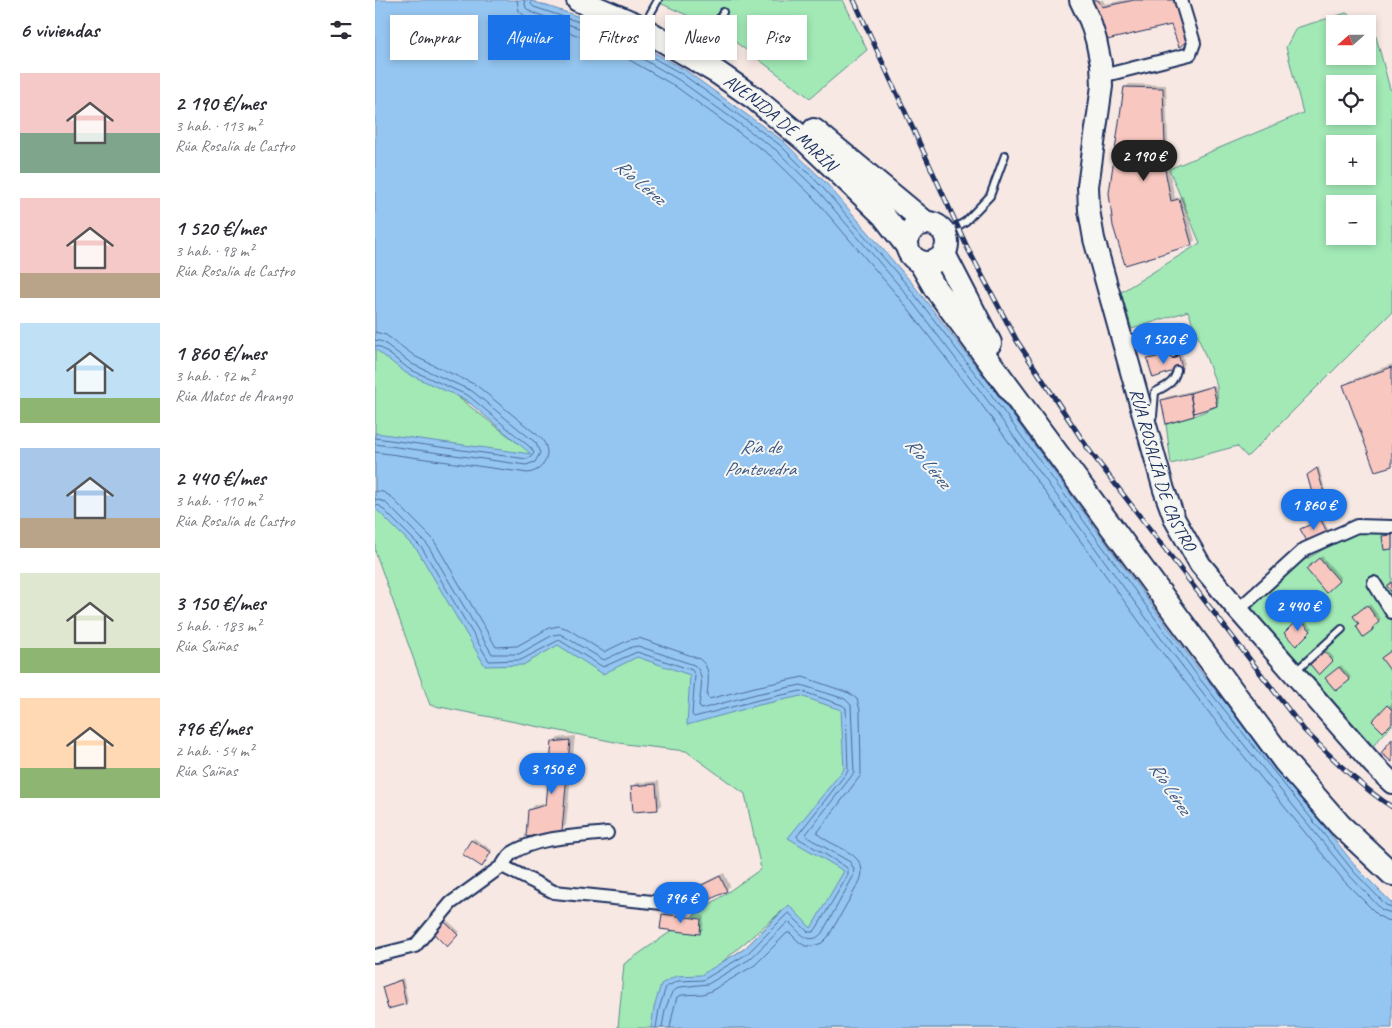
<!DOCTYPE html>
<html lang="es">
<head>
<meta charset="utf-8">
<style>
	:root { --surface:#fff; --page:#f7f7f7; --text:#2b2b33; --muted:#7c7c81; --accent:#1a73e8 }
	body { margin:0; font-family:Caveat,sans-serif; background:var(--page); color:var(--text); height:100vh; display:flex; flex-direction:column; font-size:19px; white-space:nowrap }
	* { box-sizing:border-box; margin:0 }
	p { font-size:16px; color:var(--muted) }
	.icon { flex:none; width:28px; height:28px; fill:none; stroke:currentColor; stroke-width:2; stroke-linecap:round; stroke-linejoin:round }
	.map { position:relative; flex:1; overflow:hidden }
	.drawer { display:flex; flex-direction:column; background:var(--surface); width:375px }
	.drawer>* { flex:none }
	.top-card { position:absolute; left:15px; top:15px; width:475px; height:45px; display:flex; gap:10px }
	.needle { width:32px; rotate:249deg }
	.buttons { position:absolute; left:951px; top:15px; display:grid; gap:10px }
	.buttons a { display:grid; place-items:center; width:50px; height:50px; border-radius:0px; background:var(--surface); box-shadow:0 2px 8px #0003; font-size:25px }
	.price { position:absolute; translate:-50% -42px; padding:0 11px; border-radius:18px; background:var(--accent); color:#fff; font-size:16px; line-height:32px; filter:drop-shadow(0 1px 2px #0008) }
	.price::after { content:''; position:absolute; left:50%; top:30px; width:15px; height:11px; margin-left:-8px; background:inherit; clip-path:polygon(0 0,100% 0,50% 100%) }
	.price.current { background:#222; color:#fff }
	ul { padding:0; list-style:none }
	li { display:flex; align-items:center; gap:15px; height:125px; padding:0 20px }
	li span { display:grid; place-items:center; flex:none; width:140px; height:100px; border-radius:0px; color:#555 }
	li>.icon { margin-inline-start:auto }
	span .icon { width:60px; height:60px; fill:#fffc; stroke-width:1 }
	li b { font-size:21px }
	h2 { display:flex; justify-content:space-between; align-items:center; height:60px; padding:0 20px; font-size:21px }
	.pill { padding:0 18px; border-radius:0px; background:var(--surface); box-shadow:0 2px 8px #0003; font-size:18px; line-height:45px }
	.pill.current { background:var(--accent); color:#fff }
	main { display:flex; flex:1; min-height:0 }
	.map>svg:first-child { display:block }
	.green { fill:#a2e9b6; stroke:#5e8c8a; fill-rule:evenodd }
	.water { fill:#95c6f1; stroke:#648ab6 }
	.shadow { fill:#0003 }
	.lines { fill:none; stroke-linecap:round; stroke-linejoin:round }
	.shore { stroke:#4c6b99; stroke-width:1 }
	.building { fill:#f8c8c0; stroke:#1b2f5e }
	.lane-casing { stroke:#1b2f5e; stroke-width:10 }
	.street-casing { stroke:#1b2f5e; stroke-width:16 }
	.primary-casing { stroke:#1b2f5e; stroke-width:24 }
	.highway-casing { stroke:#1b2f5e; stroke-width:26 }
	.lane { stroke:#f6f6f2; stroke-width:6 }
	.street { stroke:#f6f6f2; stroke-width:12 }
	.primary { stroke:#f6f6f2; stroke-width:20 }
	.highway { stroke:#f6f6f2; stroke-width:22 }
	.rail-casing { stroke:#1b2f5e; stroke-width:5 }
	.rail { stroke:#f6f6f2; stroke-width:3; stroke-dasharray:9; stroke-linecap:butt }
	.labels { text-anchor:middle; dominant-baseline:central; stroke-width:4; stroke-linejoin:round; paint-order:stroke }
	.street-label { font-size:18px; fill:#1b2f5e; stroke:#f6f6f2 }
	.water-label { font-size:19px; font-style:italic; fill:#3a5583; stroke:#f6f6f2 }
</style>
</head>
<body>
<main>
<section class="drawer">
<h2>6 viviendas<svg class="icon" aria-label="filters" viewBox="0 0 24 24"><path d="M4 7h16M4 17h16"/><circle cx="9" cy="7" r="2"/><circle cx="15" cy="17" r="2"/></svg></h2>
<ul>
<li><span style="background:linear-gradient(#f6c9c9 60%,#7fa58c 0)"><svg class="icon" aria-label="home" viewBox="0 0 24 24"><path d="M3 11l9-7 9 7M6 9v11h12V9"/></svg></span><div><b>2 190 €/mes</b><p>3 hab. · 113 m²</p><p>Rúa Rosalía de Castro</p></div></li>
<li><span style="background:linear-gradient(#f6c9c9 75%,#b9a48a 0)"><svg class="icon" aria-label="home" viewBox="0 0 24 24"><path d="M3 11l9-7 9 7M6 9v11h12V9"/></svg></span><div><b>1 520 €/mes</b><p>3 hab. · 98 m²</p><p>Rúa Rosalía de Castro</p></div></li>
<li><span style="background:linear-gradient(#bfe0f5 75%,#8fb573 0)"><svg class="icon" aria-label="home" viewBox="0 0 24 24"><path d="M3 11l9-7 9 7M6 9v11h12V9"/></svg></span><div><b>1 860 €/mes</b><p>3 hab. · 92 m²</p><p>Rúa Matos de Arango</p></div></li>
<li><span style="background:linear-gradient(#a9c7e8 70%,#b9a48a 0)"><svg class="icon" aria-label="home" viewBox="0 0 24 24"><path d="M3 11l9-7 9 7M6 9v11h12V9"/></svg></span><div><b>2 440 €/mes</b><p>3 hab. · 110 m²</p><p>Rúa Rosalía de Castro</p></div></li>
<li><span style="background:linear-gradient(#dfe7d0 75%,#8fb573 0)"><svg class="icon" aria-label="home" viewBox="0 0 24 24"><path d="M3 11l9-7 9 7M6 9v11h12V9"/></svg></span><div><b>3 150 €/mes</b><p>5 hab. · 183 m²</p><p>Rúa Saíñas</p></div></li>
<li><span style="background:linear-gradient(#ffd9b3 70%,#8fb573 0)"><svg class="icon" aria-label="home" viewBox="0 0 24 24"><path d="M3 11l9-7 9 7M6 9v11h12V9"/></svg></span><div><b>796 €/mes</b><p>2 hab. · 54 m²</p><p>Rúa Saíñas</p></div></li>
</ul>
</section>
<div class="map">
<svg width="1017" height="1028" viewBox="0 0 1017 1028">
	<rect width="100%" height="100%" fill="#f7e8e3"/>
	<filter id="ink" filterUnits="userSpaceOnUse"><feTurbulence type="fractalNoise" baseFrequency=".02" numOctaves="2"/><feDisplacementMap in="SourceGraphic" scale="10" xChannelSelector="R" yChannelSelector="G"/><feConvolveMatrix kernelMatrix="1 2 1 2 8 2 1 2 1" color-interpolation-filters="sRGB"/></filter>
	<g filter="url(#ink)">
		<path class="green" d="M278 0H468L492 50 435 98 343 29Z
			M971 13 989 24H960V56H992L993 26 999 29 1015 89 1017 90V312L872 457 862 446 796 464 791 424 819 416 842 406V386L813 311 757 329 746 292 825 243 794 169 928 113 911 47 921 28ZM960 84H992V116H960ZM960 144H992V176H960ZM960 204H992V236H960Z
			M0 166 861 1028H243L249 964 386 869 370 794 311 751 250 744 55 705 0 551ZM84 398C101 404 131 431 144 444ZM407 911 369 949 346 963Z
			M981 531H1017V725L998 746 874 605 917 567Z"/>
		<path class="water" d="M0 0H154L208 18 259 41 310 70 408 141 452 184 537 283 616 386 825 671 983 869 1017 903V1028H276L279 1008 286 984 301 976 326 975 369 949 414 905 436 928 469 871 413 838 469 769 466 710 426 696 384 705 312 725 315 675 262 657 228 674 183 645 148 665 110 666 43 551 0 508V433L156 454 91 400 31 373 0 349Z"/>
		<path class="shadow" d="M717 0H728L730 4 749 0H807L797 24 733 39Z
			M754 84 791 85 793 141 789 145 800 198 808 196 820 240 816 244 751 264V87Z
			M806 350 810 364 807 367 773 359 777 356Z
			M1017 364V465L970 386 975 381Z
			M840 385 844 402 822 412 819 415 787 400 791 397Z
			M944 467 952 497 950 499 936 473Z
			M933 491 938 508 936 510 914 497 917 495Z
			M948 519 954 531 952 533 929 527Z
			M947 556 966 578 951 591 932 569Z
			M995 604 1006 619 998 625 1000 626 999 628 989 635 981 614Z
			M927 617 938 628 921 644 910 633Z
			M951 649 959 658 944 673 936 663Z
			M966 665 976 677 962 690 952 678Z
			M1015 704 1017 706V721H999Z
			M200 736 191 825 186 830 154 810 159 805 172 802 178 743 183 738Z
			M284 781 286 805 282 809 257 787 261 783Z
			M99 838 117 850 109 863 89 854Z
			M349 873 355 886 351 890 310 894 314 890Z
			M292 911 329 916 328 929 324 933 288 915Z
			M73 921 85 932 72 945 61 934Z
			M28 978 33 1001 30 1003 8 987 20 981Z"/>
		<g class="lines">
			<path class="shore" d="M142 0 144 11 153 19 202 35 251 58 300 86 396 156 438 197 522 295 601 397 779 642 839 719 969 881 1004 916 1011 920 1017 921
				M149 0 151 8 156 12 204 28 254 51 304 80 401 150 444 192 528 290 607 393 785 637 845 715 975 876 1007 910 1017 913
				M156 0V4L159 7 207 23 257 46 307 74 405 145 448 188 533 286 612 389 824 678 979 872 1011 905 1017 907
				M0 332 11 335 41 357 101 385 166 438C178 452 171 470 153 473L0 452
				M0 340 8 342 37 364 97 391 161 443 165 453 160 462 151 465 0 444
				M0 346 5 347 34 369 94 396 156 448 159 453 156 457 152 459 0 438
				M0 491 8 492 15 496 58 539 121 647 142 646 174 628 184 626 193 629 229 652 254 640 264 638 323 658C337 667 333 682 332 696L334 699 380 687 428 677 474 693 482 699 485 710 486 775 442 833C456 848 496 852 485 881L453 937 447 943 438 946H430L424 942 415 933H412L380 965 336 991 328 994 307 995 302 997 298 1012 295 1028
				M0 499 10 502 52 544 117 654H144L178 635 185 634 229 660 257 647 263 646 319 665C331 674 325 693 324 706L326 709 381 694 426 685 470 699 476 705 479 773 431 834 432 837 475 862 479 869 478 877 447 933C435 947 424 932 415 923L413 922 375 959 333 984 305 987 297 992 290 1010 287 1028
				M0 505 5 506 47 548 114 661 146 660 184 640 228 667 262 652 317 670 320 675 317 715 319 717 383 700 426 691 467 705 471 708 473 771 422 836 423 838 471 867 473 870V875L441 929 438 932H433L415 914 413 913 372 954 328 980 303 981 291 987 284 1009 281 1028"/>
		</g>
		<path class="building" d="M716 0H723L727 7 759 0H802L815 40 804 47 796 25 732 40Z
			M749 87 788 88 790 146 786 148 796 201 804 199 817 245 750 265 738 226 734 193Z
			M803 353 807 368 778 378 772 359Z
			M1017 367V466L1000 471 968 385Z
			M838 386 842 406 819 413 815 393Z
			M815 393 819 416 791 424 786 400Z
			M942 468 951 500 940 503 932 475Z
			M931 492 937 511 919 517 913 497Z
			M946 520 953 534 933 543 925 529Z
			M1017 535V549L1009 550 1007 536Z
			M944 558 964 581 951 593 931 569Z
			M1017 582V593L1012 586Z
			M992 605 1004 622 997 628 999 629 988 637 981 626 984 624 978 616Z
			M924 618 936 631 921 646 909 633Z
			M948 650 958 661 944 675 934 663Z
			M1017 650V673L1006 658Z
			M964 667 975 680 961 691 950 678Z
			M1012 705 1017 710V723L1008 732 997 721Z
			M1017 739V762L1006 753Z
			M195 740 187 831 151 837 153 810 171 805 177 742Z
			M281 784 283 810 258 812 256 786Z
			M96 840 116 852 107 867 87 854Z
			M345 876 352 891 316 909 309 894Z
			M287 914 326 919 325 934 285 929Z
			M70 922 83 935 72 947 59 934Z
			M26 980 31 1004 13 1009 7 987Z"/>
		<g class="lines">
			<defs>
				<path id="lane" d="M273 18 283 0
					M328 49 348 12
					M571 234 591 221 615 196 630 155
					M750 337C769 342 788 328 798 354
					M775 419 778 416 780 392C792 386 799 383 802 370
					M921 671 967 629"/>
				<path id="street" d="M727 76 815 54 819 43 806 0
					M999 583 1017 612
					M863 610 930 549 982 526 1017 527
					M127 866C130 861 133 856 137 853 164 836 201 837 232 833
					M0 956 40 946 76 903 127 866 179 892 297 904"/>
				<g id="primary">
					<path id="s1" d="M705 0 715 21 721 40 726 64 727 86 713 186 714 210 719 239 789 490 800 520 825 564 863 610 998 764 1017 783"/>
				</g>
				<g id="highway">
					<path id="s2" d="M203 0 260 24 343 73 379 98 432 142 508 215 532 246"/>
					<path d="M439 130 550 222"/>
					<circle cx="552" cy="243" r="20"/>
					<path d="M569 254 615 343"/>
					<path d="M545 262 560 288 910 762 965 825 1017 874"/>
				</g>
			</defs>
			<use href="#lane" class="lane-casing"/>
			<use href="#street" class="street-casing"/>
			<use href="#primary" class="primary-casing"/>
			<use href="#highway" class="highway-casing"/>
			<use href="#lane" class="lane"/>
			<use href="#street" class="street"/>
			<use href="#primary" class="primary"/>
			<use href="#highway" class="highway"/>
			<defs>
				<path id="rail" d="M479 0 593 249 642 341 714 450 929 730C957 757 984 786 1017 807"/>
			</defs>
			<use href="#rail" class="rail-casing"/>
			<use href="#rail" class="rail"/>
		</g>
	</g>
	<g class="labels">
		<g class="street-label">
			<text stroke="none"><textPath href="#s2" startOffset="238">AVENIDA DE MARÍN</textPath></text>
			<text stroke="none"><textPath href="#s1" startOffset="485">RÚA ROSALÍA DE CASTRO</textPath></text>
		</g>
		<g class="water-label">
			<text transform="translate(265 182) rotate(40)">Río Lérez</text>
			<text x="385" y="447">Ría de<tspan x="385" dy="22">Pontevedra</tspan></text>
			<text transform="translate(553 463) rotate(50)">Río Lérez</text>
			<text transform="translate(795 788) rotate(56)">Río Lérez</text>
		</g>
	</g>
</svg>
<div class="buttons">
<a><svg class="needle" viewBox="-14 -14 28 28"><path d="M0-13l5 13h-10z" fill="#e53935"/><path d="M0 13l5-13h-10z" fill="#7c7c81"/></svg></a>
<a><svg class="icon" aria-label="locate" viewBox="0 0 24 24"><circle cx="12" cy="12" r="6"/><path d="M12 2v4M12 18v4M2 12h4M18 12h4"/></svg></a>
<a>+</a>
<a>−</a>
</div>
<b class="price current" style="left:769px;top:182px">2 190 €</b>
<b class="price" style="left:789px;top:365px">1 520 €</b>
<b class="price" style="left:939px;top:531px">1 860 €</b>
<b class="price" style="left:923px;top:632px">2 440 €</b>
<b class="price" style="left:177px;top:795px">3 150 €</b>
<b class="price" style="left:306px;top:924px">796 €</b>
<div class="top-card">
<a class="pill">Comprar</a>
<a class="pill current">Alquilar</a>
<a class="pill">Filtros</a>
<a class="pill">Nuevo</a>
<a class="pill">Piso</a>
</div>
</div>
</main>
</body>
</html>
